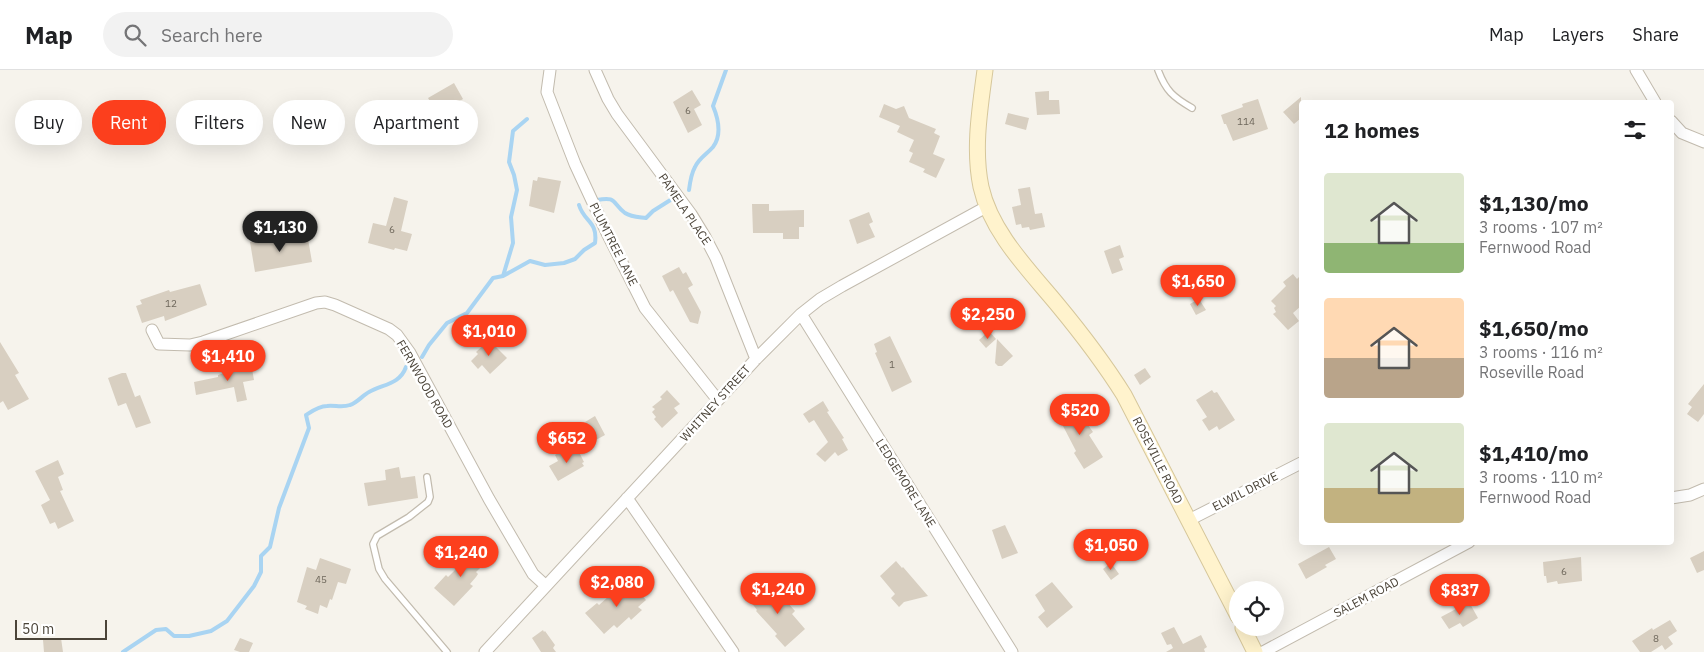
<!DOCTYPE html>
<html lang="en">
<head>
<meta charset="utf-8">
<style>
	:root { --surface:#fff; --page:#f2f2f2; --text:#202124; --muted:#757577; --line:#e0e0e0; --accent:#fc3f1d }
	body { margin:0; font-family:"IBM Plex Sans",sans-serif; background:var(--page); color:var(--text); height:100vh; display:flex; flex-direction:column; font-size:19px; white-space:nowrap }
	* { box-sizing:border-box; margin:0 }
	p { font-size:16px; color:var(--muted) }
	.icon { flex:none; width:28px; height:28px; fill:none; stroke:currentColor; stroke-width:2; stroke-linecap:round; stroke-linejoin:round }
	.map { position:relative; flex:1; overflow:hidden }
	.drawer { position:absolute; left:1299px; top:30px; width:375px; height:445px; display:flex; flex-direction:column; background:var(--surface); border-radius:5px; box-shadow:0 5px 20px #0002 }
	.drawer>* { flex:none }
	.banner { position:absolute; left:15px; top:30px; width:475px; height:45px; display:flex; gap:10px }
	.fabs { position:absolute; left:1229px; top:511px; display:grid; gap:10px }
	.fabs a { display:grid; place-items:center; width:55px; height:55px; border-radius:50%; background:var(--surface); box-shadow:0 5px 20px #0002; font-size:25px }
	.scale { position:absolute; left:15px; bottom:12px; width:92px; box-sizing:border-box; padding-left:5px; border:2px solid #4b4439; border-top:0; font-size:14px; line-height:18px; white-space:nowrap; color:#4b4439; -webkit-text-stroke:4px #fff; paint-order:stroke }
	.price { position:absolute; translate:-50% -42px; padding:0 11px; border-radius:18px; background:var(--accent); color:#fff; font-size:16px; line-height:32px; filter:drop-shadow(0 1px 2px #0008) }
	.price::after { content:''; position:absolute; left:50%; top:30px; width:15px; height:11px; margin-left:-8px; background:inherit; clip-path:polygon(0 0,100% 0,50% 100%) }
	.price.current { background:#222; color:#fff }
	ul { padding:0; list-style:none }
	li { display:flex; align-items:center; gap:15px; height:125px; padding:0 25px }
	li span { display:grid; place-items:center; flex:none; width:140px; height:100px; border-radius:5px; color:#555 }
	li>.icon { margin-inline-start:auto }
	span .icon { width:60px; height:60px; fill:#fffc; stroke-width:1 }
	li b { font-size:21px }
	h2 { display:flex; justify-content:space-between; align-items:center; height:60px; padding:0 25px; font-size:21px }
	.chip { padding:0 18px; border-radius:22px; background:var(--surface); box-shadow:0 5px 20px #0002; font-size:18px; line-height:45px }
	.chip.current { background:var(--accent); color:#fff }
	header { display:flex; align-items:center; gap:30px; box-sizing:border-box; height:70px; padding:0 25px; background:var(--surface); border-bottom:1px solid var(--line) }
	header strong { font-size:24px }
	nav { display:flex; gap:28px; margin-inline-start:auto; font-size:18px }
	.search { width:350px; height:45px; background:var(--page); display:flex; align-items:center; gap:12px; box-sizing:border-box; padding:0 18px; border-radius:28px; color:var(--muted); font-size:19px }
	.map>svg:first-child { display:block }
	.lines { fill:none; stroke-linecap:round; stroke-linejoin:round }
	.stream { stroke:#a9d4f2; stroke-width:4 }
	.building { fill:#d8cfc1 }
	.lane-casing { stroke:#c2bbae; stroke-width:8 }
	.street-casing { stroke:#c2bbae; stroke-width:13 }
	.secondary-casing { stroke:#d6c79b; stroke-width:17 }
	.lane { stroke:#fff; stroke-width:5.5 }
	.street { stroke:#fff; stroke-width:11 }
	.secondary { stroke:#fff3cd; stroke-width:15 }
	.labels { text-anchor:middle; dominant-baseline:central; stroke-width:5; stroke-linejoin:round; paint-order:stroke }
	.number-label { font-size:10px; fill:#6e675b }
	.street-label { font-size:12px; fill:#4b4439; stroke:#fff }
</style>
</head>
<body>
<header>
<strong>Map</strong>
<div class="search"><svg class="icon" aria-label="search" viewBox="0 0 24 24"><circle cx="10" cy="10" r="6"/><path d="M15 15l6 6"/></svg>Search here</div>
<nav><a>Map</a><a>Layers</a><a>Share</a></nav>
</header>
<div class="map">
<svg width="1704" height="582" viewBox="0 0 1704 582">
	<rect width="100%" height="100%" fill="#f6f3ec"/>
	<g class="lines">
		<path class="stream" d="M689 120C690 112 691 104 695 97 699 88 707 84 713 77 722 65 718 48 713 36L726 0
			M597 130C617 126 612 133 625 143 631 147 639 147 646 148L653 141 672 129
			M503 206 513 173 511 147 517 120 514 105 509 92 513 61 527 49
			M422 287 429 275 447 253 467 243 493 208 503 206 530 191 545 195 564 193 575 189 584 180 595 173C598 151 584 152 579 135
			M123 582 156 560 166 559 174 566H189L211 561 227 551 254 516 261 502V486L270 477 279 438 309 358 306 345C312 341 319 336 327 336 335 335 342 338 350 335 357 333 363 325 369 322 384 314 400 314 406 297"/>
	</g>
	<path class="building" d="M454 13 463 29 438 44 428 28Z
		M692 20 701 35 694 39 702 55 688 63 673 32Z
		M1049 21V30H1059L1060 44 1037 45 1035 22Z
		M1301 27V48L1294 54 1283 42Z
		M1258 29 1268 59 1233 71 1226 54H1224L1221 45 1243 37 1242 34Z
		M884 34 896 39 904 36 909 48 936 59 934 63 940 66 933 84 945 89 936 108 923 102 925 99 909 92 913 83 909 81 914 70 897 62 900 56 879 47Z
		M1008 43 1029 48 1026 60 1005 54Z
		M538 107 561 111 554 143 529 136 533 110 537 111Z
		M1030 117 1035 144 1042 143 1045 157 1030 160 1029 157 1022 158 1021 154 1016 155 1012 137 1021 135 1018 119Z
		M394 127 408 131 401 161 412 164 407 181 395 178 394 180 368 173 373 153 386 156Z
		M752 134H769V141L804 140V157H799V169H783V163H753Z
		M869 142 873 152 869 154 875 167 857 174 849 150Z
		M293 165 294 171 308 169 312 192 255 202 250 172Z
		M1120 175 1124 187 1119 189 1123 200 1112 204 1104 181Z
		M679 197 683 204 686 202 693 215 688 218 701 242 698 254 690 252 673 220 670 222 662 206Z
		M1293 204 1297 209 1301 205V236L1293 243 1299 251 1288 260 1273 244 1276 242 1274 238 1276 236 1271 231 1286 216 1283 212Z
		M200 214 207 235 165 251 164 246 142 253 136 236 142 234 140 230 169 220 170 222Z
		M1199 229 1206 240 1196 245 1190 234Z
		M989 261 996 269 986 278 979 270Z
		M890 266 912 312 892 322 875 283 877 282 874 274Z
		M997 269 1013 286 1002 296H998L995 293Z
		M489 270 507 288 490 304 482 295 478 299 471 291 478 284 476 282Z
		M0 272 19 303 15 305 29 329 8 340 3 331 0 333Z
		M247 294 248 300 252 299 254 310 243 312 247 330 237 332 234 317 196 325 194 312 218 307V305L228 302V298Z
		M1145 298 1151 307 1140 315 1134 305Z
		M122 303H126L135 327 140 325 151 353 136 358 126 333 118 336 108 308Z
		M1704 314V344L1698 352 1687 344 1692 337 1688 334Z
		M667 320 680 334 674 338 678 343 662 358 654 349 656 347 652 342 655 339 652 337 662 329 660 327Z
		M1212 320 1214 323 1217 322 1235 350 1219 360 1217 356 1209 361 1202 350 1207 347 1196 330Z
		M823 331 829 341 827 342 844 368 842 369 848 380 838 386 835 382 825 392 816 384 828 372 814 350 809 353 803 344Z
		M1067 335 1071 342 1077 338 1082 345 1084 344 1090 354 1088 355 1093 362 1089 365 1103 387 1084 399 1074 383 1076 381 1063 356V352L1056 341Z
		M595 346 605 365 594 371 585 352Z
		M565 379 569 385 578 380 584 392 582 393 584 396 558 411 549 396 558 391 555 385Z
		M58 390 64 404 58 407 63 420 60 421 74 451 58 459 55 452 50 454 41 435 50 430 35 401Z
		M399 397 401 408 415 406 418 428 368 436 364 413 386 410 385 400Z
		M1005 455 1018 483 1002 489 992 460Z
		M1329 477 1336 489 1325 495 1327 497 1306 509 1298 494Z
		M469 478H471L485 491V493L476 502 478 504 476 507 470 514 473 516 454 536 434 518 446 505 448 507 462 493 458 489Z
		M1704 481V500L1697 503 1690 488Z
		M1581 487 1582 511 1558 514 1557 511 1547 513 1546 506H1544L1543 492Z
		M320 488 351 499 346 514 338 512 332 530 330 529 327 538 320 535 318 544 305 539 307 536 297 532 307 497 316 500Z
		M896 491 902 498 903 497 928 526 904 532 899 537 891 528 895 524 880 506Z
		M1111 493 1119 504 1111 510 1103 499Z
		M628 509 646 530 638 537 642 540 631 550 629 547 617 558 614 555 604 564 585 543 597 533 599 535Z
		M1052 512 1073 537 1047 558 1038 547 1045 541 1035 525Z
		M772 515 795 541 792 544 805 559 785 577 775 566 777 564 756 541 757 540 751 532Z
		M1469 532 1478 548 1463 557 1460 553 1449 559 1441 547Z
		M1670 550 1677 561 1668 567 1673 574 1665 580 1662 575 1651 582H1640L1632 571 1652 558 1653 560Z
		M1174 557 1183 574 1201 565 1207 577 1204 579 1205 582H1166L1173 578 1171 574 1167 575 1161 563Z
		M543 560 544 562 545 561 555 575 553 578 556 582H541L532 568Z
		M61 568 63 582H44L43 570Z
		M240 568 253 573 249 582H240L234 580Z"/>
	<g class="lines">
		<defs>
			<path id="lane" d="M1158 0C1166 21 1173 27 1192 38
				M427 407 430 427 428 432 409 447 377 466 373 474 379 499 385 509 447 582"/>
			<path id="street" d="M550 0 547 22 575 94 607 163 645 238 717 329
				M595 0 608 29 617 44 691 144 705 167 716 188 756 289
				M1636 0 1655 32
				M1671 51 1682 63 1704 72
				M801 244 1012 582
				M152 260 159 274 190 275 203 272 316 233 325 232 335 235 389 259 397 265 410 283 489 429 533 504 545 515
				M627 428 733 582
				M1671 428 1690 425 1704 419
				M1189 450 1301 393
				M485 582 756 289 801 244 820 229 842 216 988 136
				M1263 582 1469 472"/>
			<path id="secondary" d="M985 0C980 38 973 79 981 117 991 162 1028 199 1057 234 1081 263 1104 293 1124 325L1238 546
				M1243 558 1255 582"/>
		</defs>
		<use href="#lane" class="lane-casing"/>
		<use href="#street" class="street-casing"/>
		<use href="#secondary" class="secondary-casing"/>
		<use href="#lane" class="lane"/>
		<use href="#street" class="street"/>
		<use href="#secondary" class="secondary"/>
	</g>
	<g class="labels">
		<g class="number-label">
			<text x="688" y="40">6</text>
			<text x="1246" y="51">114</text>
			<text x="392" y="159">6</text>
			<text x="171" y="233">12</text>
			<text x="892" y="294">1</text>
			<text x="1564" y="501">6</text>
			<text x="321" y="509">45</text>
			<text x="1656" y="568">8</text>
		</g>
		<g class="street-label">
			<text transform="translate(685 139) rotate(56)">PAMELA PLACE</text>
			<text transform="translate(614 174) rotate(63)">PLUMTREE LANE</text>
			<text transform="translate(425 314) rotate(60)">FERNWOOD ROAD</text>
			<text transform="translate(715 333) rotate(-48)">WHITNEY STREET</text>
			<text transform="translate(1158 390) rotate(63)">ROSEVILLE ROAD</text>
			<text transform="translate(906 413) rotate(58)">LEDGEMORE LANE</text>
			<text transform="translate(1245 421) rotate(-27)">ELWIL DRIVE</text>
			<text transform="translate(1366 527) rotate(-28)">SALEM ROAD</text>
		</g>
	</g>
</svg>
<div class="fabs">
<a><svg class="icon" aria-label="locate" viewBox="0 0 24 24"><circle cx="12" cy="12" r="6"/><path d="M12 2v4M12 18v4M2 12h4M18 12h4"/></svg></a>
</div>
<div class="scale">50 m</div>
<b class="price current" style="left:280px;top:183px">$1,130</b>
<b class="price" style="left:1198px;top:237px">$1,650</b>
<b class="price" style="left:988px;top:270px">$2,250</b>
<b class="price" style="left:489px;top:287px">$1,010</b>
<b class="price" style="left:228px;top:312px">$1,410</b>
<b class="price" style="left:1080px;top:366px">$520</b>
<b class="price" style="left:567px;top:394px">$652</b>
<b class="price" style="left:1111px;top:501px">$1,050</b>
<b class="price" style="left:461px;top:508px">$1,240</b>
<b class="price" style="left:617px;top:538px">$2,080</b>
<b class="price" style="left:778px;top:545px">$1,240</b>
<b class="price" style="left:1460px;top:546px">$837</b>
<div class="banner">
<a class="chip">Buy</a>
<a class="chip current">Rent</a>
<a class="chip">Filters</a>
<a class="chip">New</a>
<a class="chip">Apartment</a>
</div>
<section class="drawer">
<h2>12 homes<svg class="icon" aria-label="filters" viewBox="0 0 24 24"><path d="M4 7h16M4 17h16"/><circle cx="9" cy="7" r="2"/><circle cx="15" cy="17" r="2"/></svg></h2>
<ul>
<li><span style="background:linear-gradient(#dfe7d0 70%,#8fb573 0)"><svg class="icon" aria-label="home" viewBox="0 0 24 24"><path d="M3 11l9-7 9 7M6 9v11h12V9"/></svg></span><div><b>$1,130/mo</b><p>3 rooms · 107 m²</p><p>Fernwood Road</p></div></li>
<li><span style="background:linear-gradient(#ffd9b3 60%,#b9a48a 0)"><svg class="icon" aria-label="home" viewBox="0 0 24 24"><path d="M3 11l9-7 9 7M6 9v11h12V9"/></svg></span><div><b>$1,650/mo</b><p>3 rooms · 116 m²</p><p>Roseville Road</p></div></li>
<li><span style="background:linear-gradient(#dfe7d0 65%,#c2b280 0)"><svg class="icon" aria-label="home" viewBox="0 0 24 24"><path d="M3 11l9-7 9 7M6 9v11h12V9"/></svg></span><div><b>$1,410/mo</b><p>3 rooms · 110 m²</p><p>Fernwood Road</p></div></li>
</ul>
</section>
</div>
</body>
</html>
